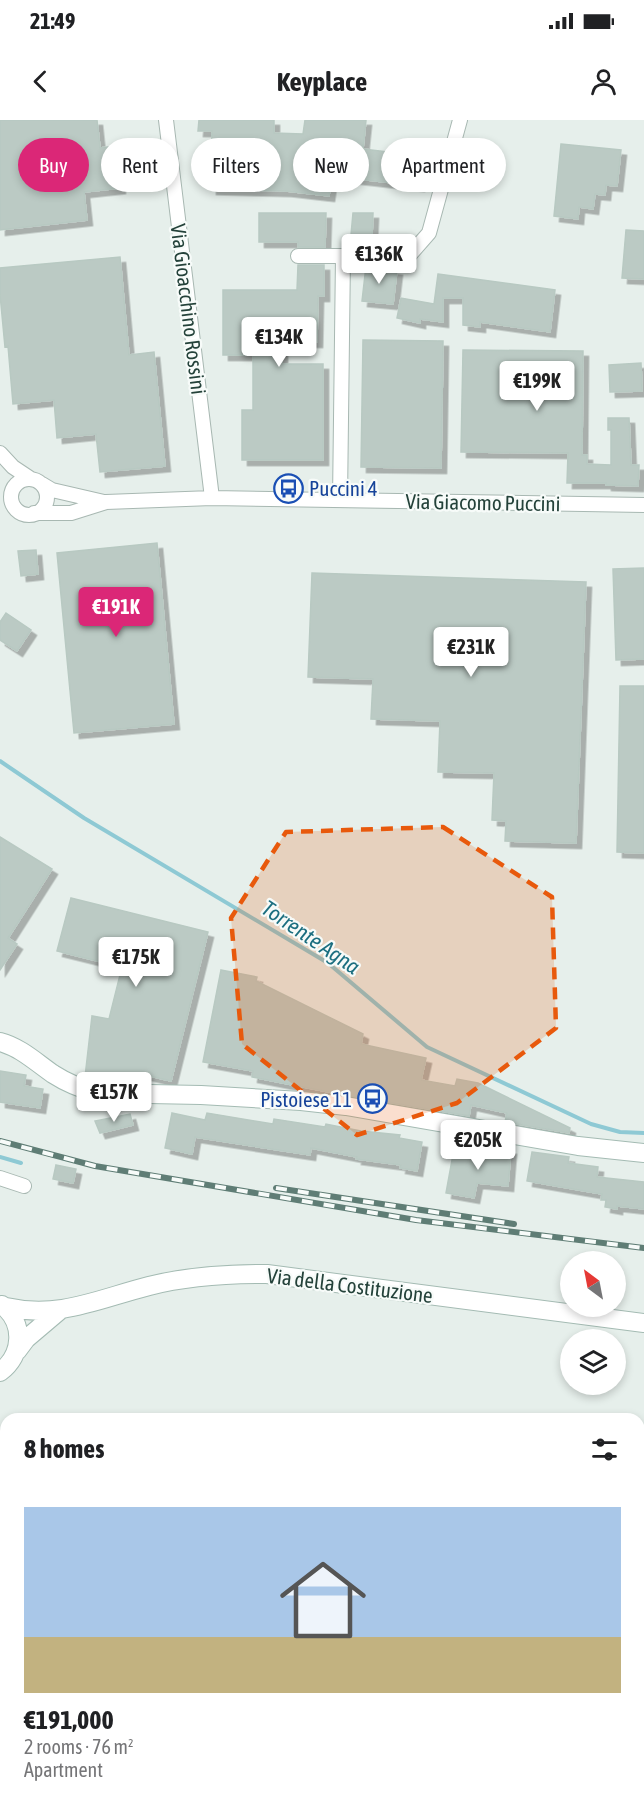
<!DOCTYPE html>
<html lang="en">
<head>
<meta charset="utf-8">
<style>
	:root { --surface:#fff; --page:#f6f6f6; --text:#202124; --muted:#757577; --line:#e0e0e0; --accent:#db2777 }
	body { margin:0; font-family:"Asap Condensed",sans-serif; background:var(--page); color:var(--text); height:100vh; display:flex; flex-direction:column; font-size:22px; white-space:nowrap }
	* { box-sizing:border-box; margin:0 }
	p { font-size:20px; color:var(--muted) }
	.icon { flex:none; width:33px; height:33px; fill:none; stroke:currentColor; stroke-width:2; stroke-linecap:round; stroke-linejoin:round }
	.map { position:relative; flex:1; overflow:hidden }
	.sheet { position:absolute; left:0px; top:1293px; width:645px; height:402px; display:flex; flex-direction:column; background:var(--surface); border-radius:18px 18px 0 0; box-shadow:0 3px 9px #0003 }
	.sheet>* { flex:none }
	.banner { position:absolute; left:18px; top:18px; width:609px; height:54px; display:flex; gap:12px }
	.needle { width:39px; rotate:328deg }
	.controls { position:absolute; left:560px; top:1131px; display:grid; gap:12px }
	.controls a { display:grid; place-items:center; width:66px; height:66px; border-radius:50%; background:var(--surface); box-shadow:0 3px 9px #0003; font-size:30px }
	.price { position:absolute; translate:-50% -51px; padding:0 14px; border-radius:6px; background:#fff; color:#222; font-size:20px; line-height:39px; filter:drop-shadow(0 2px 3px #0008) }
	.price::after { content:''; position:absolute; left:50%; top:36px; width:18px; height:14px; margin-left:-9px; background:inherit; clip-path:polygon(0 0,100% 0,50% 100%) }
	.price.active { background:var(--accent); color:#fff }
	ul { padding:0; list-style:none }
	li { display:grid; align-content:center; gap:12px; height:318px; padding:0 24px }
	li+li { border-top:2px solid var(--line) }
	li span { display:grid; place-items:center; height:186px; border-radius:0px; color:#555 }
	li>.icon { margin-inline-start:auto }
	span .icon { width:108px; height:108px; fill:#fffc; stroke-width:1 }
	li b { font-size:26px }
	h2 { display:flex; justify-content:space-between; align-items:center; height:72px; padding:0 24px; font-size:26px }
	.tag { padding:0 21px; border-radius:27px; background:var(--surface); box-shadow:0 3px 9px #0003; font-size:21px; line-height:54px }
	.tag.active { background:var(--accent); color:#fff }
	.status { display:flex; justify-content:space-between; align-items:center; height:42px; padding:0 30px; background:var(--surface); direction:ltr }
	.status svg { height:16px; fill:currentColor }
	header { display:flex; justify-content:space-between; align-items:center; height:78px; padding:0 24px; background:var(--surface); font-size:27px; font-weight:700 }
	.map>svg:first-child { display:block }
	.water { fill:#8ec9d4 }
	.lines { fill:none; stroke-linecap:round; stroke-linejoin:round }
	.stream { stroke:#8ec9d4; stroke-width:4 }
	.building { fill:#bbcac4; stroke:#b8c9c2; stroke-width:1.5; filter:url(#shadow) }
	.street-casing { stroke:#a8b8b2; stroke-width:16 }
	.secondary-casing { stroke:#a4bbb3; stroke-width:20 }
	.street { stroke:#fff; stroke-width:14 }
	.secondary { stroke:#fff; stroke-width:18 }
	.rail-casing { stroke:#5f7d75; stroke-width:6 }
	.rail { stroke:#f7fbf9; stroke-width:4; stroke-dasharray:11; stroke-linecap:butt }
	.marked { fill:#e8590c; fill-opacity:0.2; stroke:#e8590c; stroke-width:4.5; stroke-dasharray:12 8; stroke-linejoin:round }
	.labels { text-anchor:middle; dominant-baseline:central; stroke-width:4.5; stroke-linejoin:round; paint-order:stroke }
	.street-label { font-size:21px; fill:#24423a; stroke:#f7fbf9 }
	.transit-label { font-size:21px; fill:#164399; stroke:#f7fbf9; text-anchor:start }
	.water-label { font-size:22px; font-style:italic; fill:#1c6f80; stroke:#f7fbf9 }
</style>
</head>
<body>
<div class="status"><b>21:49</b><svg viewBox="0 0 49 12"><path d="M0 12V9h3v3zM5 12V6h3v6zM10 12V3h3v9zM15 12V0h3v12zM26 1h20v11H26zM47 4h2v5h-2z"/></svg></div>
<header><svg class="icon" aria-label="back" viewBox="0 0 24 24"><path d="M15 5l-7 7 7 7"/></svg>Keyplace<svg class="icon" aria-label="person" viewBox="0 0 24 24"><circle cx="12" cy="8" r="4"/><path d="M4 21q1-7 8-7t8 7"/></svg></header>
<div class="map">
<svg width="644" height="1695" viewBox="0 0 644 1695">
	<defs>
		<filter id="shadow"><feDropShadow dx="5.5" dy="5.5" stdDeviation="0" flood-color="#0004"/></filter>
	</defs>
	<rect width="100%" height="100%" fill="#e6efeb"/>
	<path class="water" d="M30 1689H85L104 1695H51Z"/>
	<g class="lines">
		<path class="stream" d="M0 641 84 698 328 843 427 927 591 1004 620 1012 644 1013
			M0 1037 21 1043"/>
	</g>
	<path class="building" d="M0 0H97L100 28 115 26 120 68 84 72 87 100 0 110Z
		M199 0H274V13L303 14 305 0H366L363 29 405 34 406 29 419 30 418 37H423L419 66 332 56 329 76 286 71 211 69 212 11H198Z
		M561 24 621 30 617 66 606 65 605 75 595 74 593 89 579 87 578 99 554 96Z
		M259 93H326L325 127H298V122H259Z
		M353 93H373L372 116 351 115Z
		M626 110 644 111V159L622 158Z
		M120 137 129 235 154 232 165 346 100 352 96 314 57 318 54 280 13 284 8 226 5 227 0 174V148Z
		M298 145H324V176H318L317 222 282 221V244H323V340H242V290H253V235H223V170H297Z
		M366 146 397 150 393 184 362 181Z
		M438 154 555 170 550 212 480 202V207L463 205V178H443V202L420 199V203L397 198 401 178 434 184Z
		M363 220 443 221 441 348 361 347Z
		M463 230 583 231 582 335H587V344L611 345V310H608V298H629L631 345H639L638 366 606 365V363H567L568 333 461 332Z
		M641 243 642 271 610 272 609 245Z
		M157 423 174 604 74 613 57 433Z
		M36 430 38 454 21 456 18 431Z
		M644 448V539L616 540 613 449Z
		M312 453 586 462 576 723 505 721 506 701 492 700 494 653 438 652 440 601 371 599 373 559 308 557Z
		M6 493 31 510 17 531 0 520V502Z
		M620 566H644V733L617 732Z
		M0 717 52 749 8 818 17 824 0 850Z
		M71 778 208 812 171 961 142 954V962L93 960 85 957 92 896 109 899 122 847 57 831Z
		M221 850 257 857 256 861 363 914 361 924 426 938 421 960 455 966 457 959 478 963 570 1008 569 1013 505 1002 507 993 471 985 469 996 334 973 252 957 253 951 203 942Z
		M0 951 26 955 24 966 43 969 40 988 0 982Z
		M172 993 205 1000 207 993 273 1004 274 999 325 1007 326 1004 361 1011 400 1015 399 1018 422 1022 417 1051 400 1048 401 1045 356 1039 357 1037 311 1028 310 1035 195 1017 192 1034 165 1028Z
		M130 994 133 1005 100 1013 95 1001Z
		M498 1028 511 1029 508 1066 477 1063 474 1078 446 1073 454 1029 498 1036Z
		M532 1032 569 1037 568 1043 598 1047 597 1057 644 1062V1089L617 1086V1089L605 1087 606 1080H601L602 1074 527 1061Z
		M56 1045 76 1049 73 1063 53 1059Z"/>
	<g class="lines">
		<defs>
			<path id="street" d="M166 0 212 378
				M298 136H343
				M0 333 13 347 31 359
				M11 377a18 18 0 1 1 36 0a18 18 0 1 1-36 0Z
				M42 364 52 370 104 382
				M340 380 343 136 407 138 429 113 460 0
				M34 393H71L106 382 212 378 644 385
				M0 1058 24 1066"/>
			<path id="secondary" d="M0 922C20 927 37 943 53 954 67 963 82 969 97 973L201 975 301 981 346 986 578 1026 644 1033
				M6 1187C59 1199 98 1179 149 1166 188 1156 227 1154 267 1154L644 1203
				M17 1231 26 1219 59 1191
				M0 1252C23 1235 25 1203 2 1185"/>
		</defs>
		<use href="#street" class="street-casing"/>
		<use href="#secondary" class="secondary-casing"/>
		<use href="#street" class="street"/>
		<use href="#secondary" class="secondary"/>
		<defs>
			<path id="rail" d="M0 1021 95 1046 416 1100 644 1128
				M276 1068 514 1104"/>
		</defs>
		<use href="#rail" class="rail-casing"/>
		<use href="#rail" class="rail"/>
	</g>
	<path class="marked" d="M443 707 552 777 556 908 457 983 357 1015 242 924 231 798 286 712Z"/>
	<defs>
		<symbol id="bus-ring" viewBox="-11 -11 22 22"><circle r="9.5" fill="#f7fbf9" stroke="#1a4fb4" stroke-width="1.5"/><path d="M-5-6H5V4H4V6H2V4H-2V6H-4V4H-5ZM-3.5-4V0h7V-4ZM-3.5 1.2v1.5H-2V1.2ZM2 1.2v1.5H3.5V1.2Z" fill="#1a4fb4"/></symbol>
	</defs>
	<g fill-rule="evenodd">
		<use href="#bus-ring" x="272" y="352" width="33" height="33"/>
		<use href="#bus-ring" x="356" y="962" width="33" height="33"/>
	</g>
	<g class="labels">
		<g class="street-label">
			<text transform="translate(189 189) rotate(83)">Via Gioacchino Rossini</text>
			<text transform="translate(483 382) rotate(1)">Via Giacomo Puccini</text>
			<text transform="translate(350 1165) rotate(7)">Via della Costituzione</text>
		</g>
		<g class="transit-label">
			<text x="309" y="368">Puccini 4</text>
			<text x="352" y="979" text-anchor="end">Pistoiese 11</text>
		</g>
		<g class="water-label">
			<text transform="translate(311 817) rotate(34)">Torrente Agna</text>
		</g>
	</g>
</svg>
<div class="controls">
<a><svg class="needle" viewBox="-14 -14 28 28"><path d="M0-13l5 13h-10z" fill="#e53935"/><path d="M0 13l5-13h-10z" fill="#757577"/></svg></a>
<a><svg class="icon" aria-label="layers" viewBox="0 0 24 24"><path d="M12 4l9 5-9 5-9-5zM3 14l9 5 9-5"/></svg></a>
</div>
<b class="price" style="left:379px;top:165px">€136K</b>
<b class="price" style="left:279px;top:248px">€134K</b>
<b class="price" style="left:537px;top:292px">€199K</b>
<b class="price active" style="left:116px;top:518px">€191K</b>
<b class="price" style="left:471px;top:558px">€231K</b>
<b class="price" style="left:136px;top:868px">€175K</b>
<b class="price" style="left:114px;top:1003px">€157K</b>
<b class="price" style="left:478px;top:1051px">€205K</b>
<div class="banner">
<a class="tag active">Buy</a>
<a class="tag">Rent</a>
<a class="tag">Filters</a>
<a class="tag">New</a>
<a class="tag">Apartment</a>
</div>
<section class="sheet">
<h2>8 homes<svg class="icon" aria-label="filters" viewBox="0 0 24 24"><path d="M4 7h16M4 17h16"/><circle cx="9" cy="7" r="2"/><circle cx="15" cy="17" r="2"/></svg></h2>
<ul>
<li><span style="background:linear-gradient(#a9c7e8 70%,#c2b280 0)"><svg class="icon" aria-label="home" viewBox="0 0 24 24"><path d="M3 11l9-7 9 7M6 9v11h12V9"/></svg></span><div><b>€191,000</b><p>2 rooms · 76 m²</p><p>Apartment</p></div></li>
</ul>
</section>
</div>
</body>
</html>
